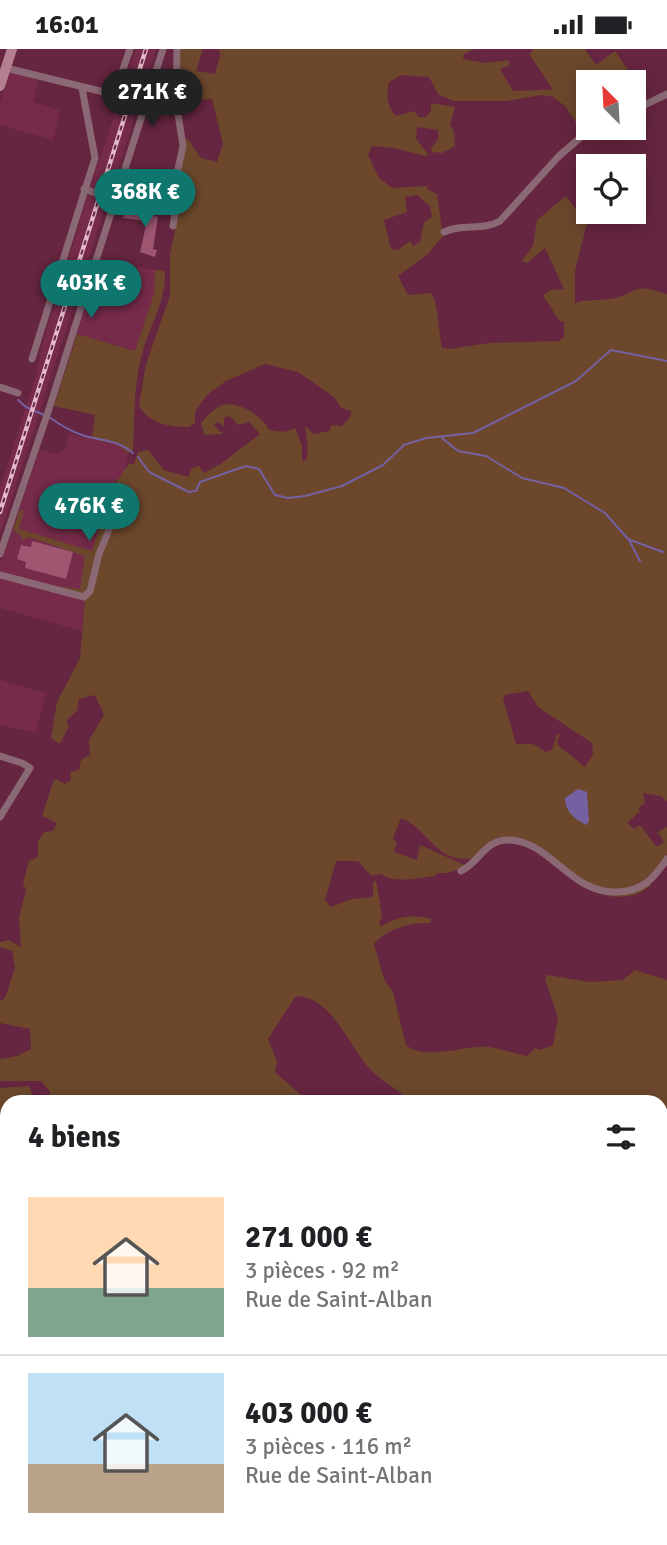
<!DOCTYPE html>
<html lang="fr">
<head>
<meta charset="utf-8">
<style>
	:root { --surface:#fff; --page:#f2f2f2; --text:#202124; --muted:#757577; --line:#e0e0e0; --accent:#0f766e }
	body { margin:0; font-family:Signika,sans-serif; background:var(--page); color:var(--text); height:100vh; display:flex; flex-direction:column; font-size:26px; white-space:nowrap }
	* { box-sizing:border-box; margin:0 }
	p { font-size:23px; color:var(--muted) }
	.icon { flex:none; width:38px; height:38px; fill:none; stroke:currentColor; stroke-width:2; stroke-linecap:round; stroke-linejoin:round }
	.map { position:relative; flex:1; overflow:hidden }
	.sheet { position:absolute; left:0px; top:1046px; width:668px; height:450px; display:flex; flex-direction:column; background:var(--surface); border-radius:21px 21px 0 0; box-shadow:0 4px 18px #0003 }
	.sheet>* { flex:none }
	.needle { width:46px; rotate:336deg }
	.controls { position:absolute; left:576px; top:21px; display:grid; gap:14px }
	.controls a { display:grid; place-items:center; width:70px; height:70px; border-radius:0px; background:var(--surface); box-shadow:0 4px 18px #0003; font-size:35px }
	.price { position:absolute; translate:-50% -60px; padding:0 16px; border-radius:24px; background:var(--accent); color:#fff; font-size:23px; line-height:46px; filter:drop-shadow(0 2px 4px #0008) }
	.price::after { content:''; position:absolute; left:50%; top:42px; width:21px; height:16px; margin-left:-10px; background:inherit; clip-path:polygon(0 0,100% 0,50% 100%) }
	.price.selected { background:#222; color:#fff }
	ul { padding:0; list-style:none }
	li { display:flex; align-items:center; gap:21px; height:175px; padding:0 28px }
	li+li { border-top:2px solid var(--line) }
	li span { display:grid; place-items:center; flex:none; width:196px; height:140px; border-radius:0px; color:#555 }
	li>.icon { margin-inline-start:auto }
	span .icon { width:84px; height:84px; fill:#fffc; stroke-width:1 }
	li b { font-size:30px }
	h2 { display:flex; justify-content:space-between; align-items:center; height:84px; padding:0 28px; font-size:30px }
	.status { display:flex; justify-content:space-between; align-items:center; height:49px; padding:0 35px; background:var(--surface); direction:ltr }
	.status svg { height:19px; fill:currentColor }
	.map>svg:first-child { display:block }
	.built { fill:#762b4a }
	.green { fill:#6c472c; fill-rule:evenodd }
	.water { fill:#7561a2 }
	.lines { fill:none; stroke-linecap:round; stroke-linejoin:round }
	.stream { stroke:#7561a2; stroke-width:2 }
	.building { fill:#9e5671 }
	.street { stroke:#8b6974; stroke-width:7 }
	.secondary { stroke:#b48091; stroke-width:10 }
	.rail-casing { stroke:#e6b9c8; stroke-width:4.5 }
	.rail { stroke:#662540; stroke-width:2; stroke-dasharray:5; stroke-linecap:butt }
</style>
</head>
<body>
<div class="status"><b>16:01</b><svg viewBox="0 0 49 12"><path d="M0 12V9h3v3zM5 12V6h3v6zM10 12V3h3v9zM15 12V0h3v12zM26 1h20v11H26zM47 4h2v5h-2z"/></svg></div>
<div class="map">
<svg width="667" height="1496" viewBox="0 0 667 1496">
	<rect width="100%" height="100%" fill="#662540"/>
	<path class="built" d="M136 0H156L0 486V438L35 331 43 293 91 137Z
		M10 23 38 30 33 53 60 61 53 91 0 76V56Z
		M119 215 155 221 154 245 135 302 77 285 92 236 112 242Z
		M69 385 116 395 128 404 123 431H116L87 533 82 582 0 559V515L40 401 58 405 65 401Z
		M0 631 46 644 36 684 0 676Z"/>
	<path class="green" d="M180 0H203L196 22 215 25 220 7 219 0H474L464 5 463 10 486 14 508 11 510 16 500 20 513 42C527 42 540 40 553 41L529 5 534 0H585L596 16 615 2 633 28 625 33H588V79H592L582 83 565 57 553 48 542 46 507 52H453L438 45 429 28 401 26 389 33C386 47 387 57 396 67L415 62 418 68H426L431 62V54L455 58 450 75 454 82 455 97 442 104 432 103 431 99 438 90V81L417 78 416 90 428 105 426 107 393 99 372 97 368 106 379 129 392 139 427 137 428 141 437 145 443 187 427 206 398 227 408 246 432 244C439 261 438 279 442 299L450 300 489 294 559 292 564 288V272L560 273 543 246 551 241 564 240 545 199 527 214 522 212 533 197 537 171 566 147 584 171H591L586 178 575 222V254C586 250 597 252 609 250 641 245 628 232 667 245V752L660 747 643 744 645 754 638 759 640 762 627 774 634 780 640 776 657 798 664 793 658 783 667 778V805L647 833 651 836C638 848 622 850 604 846L605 841C562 834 513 749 474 809 436 816 428 779 401 769L393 789 397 794 394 803 417 811 420 796 467 817 448 824H437L435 827C419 829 395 835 381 825L371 827 358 812H336L325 851 331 858 352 850 373 848V833L376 832 382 866 379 876 382 877C399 867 412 865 431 870L430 874C411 873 386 880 374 895L384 930 393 943 406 996C427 1013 464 995 489 998 501 1000 515 1004 527 1007L535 999 541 1001 553 996 558 969 545 930 547 926 590 933 623 931 635 921 667 931V1124L662 1126V1054L412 1053C400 1042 385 1034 373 1023 348 999 337 954 300 947L295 948 268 990 277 1012 275 1023 309 1053H49L50 1043 41 1032H0V1010L17 1007 31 1000 30 980 0 974V952L5 949 15 919 12 902 0 898V893L9 891 21 898 19 869 26 841 23 834 29 812 38 808V792L44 783 53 782 57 774 42 767 53 733 56 730 65 735 71 731 70 723 79 721 81 711 90 706 89 691 104 666 95 646 79 650 77 662 66 672 69 677 60 695 51 689 57 653 80 609 85 550 92 540 101 504 114 475H120L121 459 117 457 98 504 89 541 79 547 54 537 80 540 85 507 29 488 23 491 21 486 13 481 20 461 24 462 19 480 92 502 112 439 129 415H134L138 403 148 401 164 421 188 428 192 419 199 417 204 424 222 414 260 385 249 373 238 376 230 367 224 369V378L218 373 214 376 223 385 204 386 201 374C207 367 214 359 223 356 238 352 263 367 269 381L284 383 295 379 302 397V412L306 411C310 399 306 388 305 377L314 385 329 382 332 376 342 377 351 367V362L341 359 334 348 298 323 265 315 226 332 208 345 195 362V374L189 378C169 378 150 375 139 357L146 315 170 247V205L180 158 177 133 185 90H188L201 109 217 113 223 95 212 50 180 52ZM417 146 430 157 432 168 424 173 420 193 413 197 410 192 398 201 391 200 384 171 407 163 405 148ZM528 642 538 658 592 694 593 705 585 718 558 696 557 691 560 686 557 685 552 701 546 703 533 695H516L503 650 505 646Z
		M155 221 165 222C166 254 150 275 142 305 133 340 135 367 133 402L128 404 116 395 92 390 95 366 54 357 77 285 135 302 154 245Z
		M29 1037 35 1053 7 1054V1060L0 1061V1039Z
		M662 1347 667 1352V1483H662Z
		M7 1360V1489L0 1469V1369Z
		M7 1489H94L98 1496H9Z
		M312 1489H648V1496H330L328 1492Z"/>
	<path class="water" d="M578 740 587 743 589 772 587 776C576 772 564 761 565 749Z"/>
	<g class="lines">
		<path class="stream" d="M18 351 26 358 44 366
			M49 368C60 376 72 383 85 387 103 392 118 391 133 404
			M442 389 458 402 486 407 522 429 564 439 605 464 628 490 663 503
			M138 408 149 423 189 443 196 442 200 433 246 417 259 420 275 446 288 449 305 447 342 437 383 416 404 396 426 389 473 384 576 332 611 301 667 312
			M629 491 640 512
			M0 1365 7 1353
			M662 1400 667 1404"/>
	</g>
	<path class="building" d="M127 157 158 168 153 200 157 201 155 208 140 203 147 172 123 169Z
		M32 492 73 503 66 530 25 519 26 513 17 510 21 496 31 498Z"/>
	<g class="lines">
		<path class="street" d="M6 19 112 45 115 43 130 0
			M634 61 667 45
			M84 140 116 151
			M173 177 176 157V129L183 97 176 52 177 0
			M444 183C462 174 483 182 500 172L558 108 582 87 599 79
			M32 310 95 109 82 39
			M0 338 18 344
			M0 505 48 363 163 0
			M0 526 84 548 90 542 99 505 118 459
			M0 707 22 714 30 719 0 768
			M461 822C480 813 484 791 508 791 550 791 570 845 617 843 644 842 653 830 667 810
			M662 1113 667 1111
			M662 1354 667 1360"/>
		<path class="secondary" d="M0 37 12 0"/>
		<defs>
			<path id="rail" d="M0 463 146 0"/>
		</defs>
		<use href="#rail" class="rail-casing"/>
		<use href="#rail" class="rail"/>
	</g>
</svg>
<div class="controls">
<a><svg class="needle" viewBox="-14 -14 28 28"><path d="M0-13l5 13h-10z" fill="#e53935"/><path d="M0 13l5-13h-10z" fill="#757577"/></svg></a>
<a><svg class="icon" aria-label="locate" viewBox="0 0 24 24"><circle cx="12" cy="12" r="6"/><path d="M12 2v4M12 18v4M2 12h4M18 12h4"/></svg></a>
</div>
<b class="price selected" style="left:152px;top:80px">271K €</b>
<b class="price" style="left:145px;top:180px">368K €</b>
<b class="price" style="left:91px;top:271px">403K €</b>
<b class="price" style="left:89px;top:494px">476K €</b>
<section class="sheet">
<h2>4 biens<svg class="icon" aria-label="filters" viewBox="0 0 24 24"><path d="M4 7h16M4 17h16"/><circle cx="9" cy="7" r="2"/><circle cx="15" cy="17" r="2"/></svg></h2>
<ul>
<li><span style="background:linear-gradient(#ffd9b3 65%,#7fa58c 0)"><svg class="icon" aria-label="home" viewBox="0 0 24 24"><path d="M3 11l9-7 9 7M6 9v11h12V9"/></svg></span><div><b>271 000 €</b><p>3 pièces · 92 m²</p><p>Rue de Saint-Alban</p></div></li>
<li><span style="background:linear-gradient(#bfe0f5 65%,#b9a48a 0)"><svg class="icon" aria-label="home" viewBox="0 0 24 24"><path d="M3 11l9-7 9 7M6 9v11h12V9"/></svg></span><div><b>403 000 €</b><p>3 pièces · 116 m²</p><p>Rue de Saint-Alban</p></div></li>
</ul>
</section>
</div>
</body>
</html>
